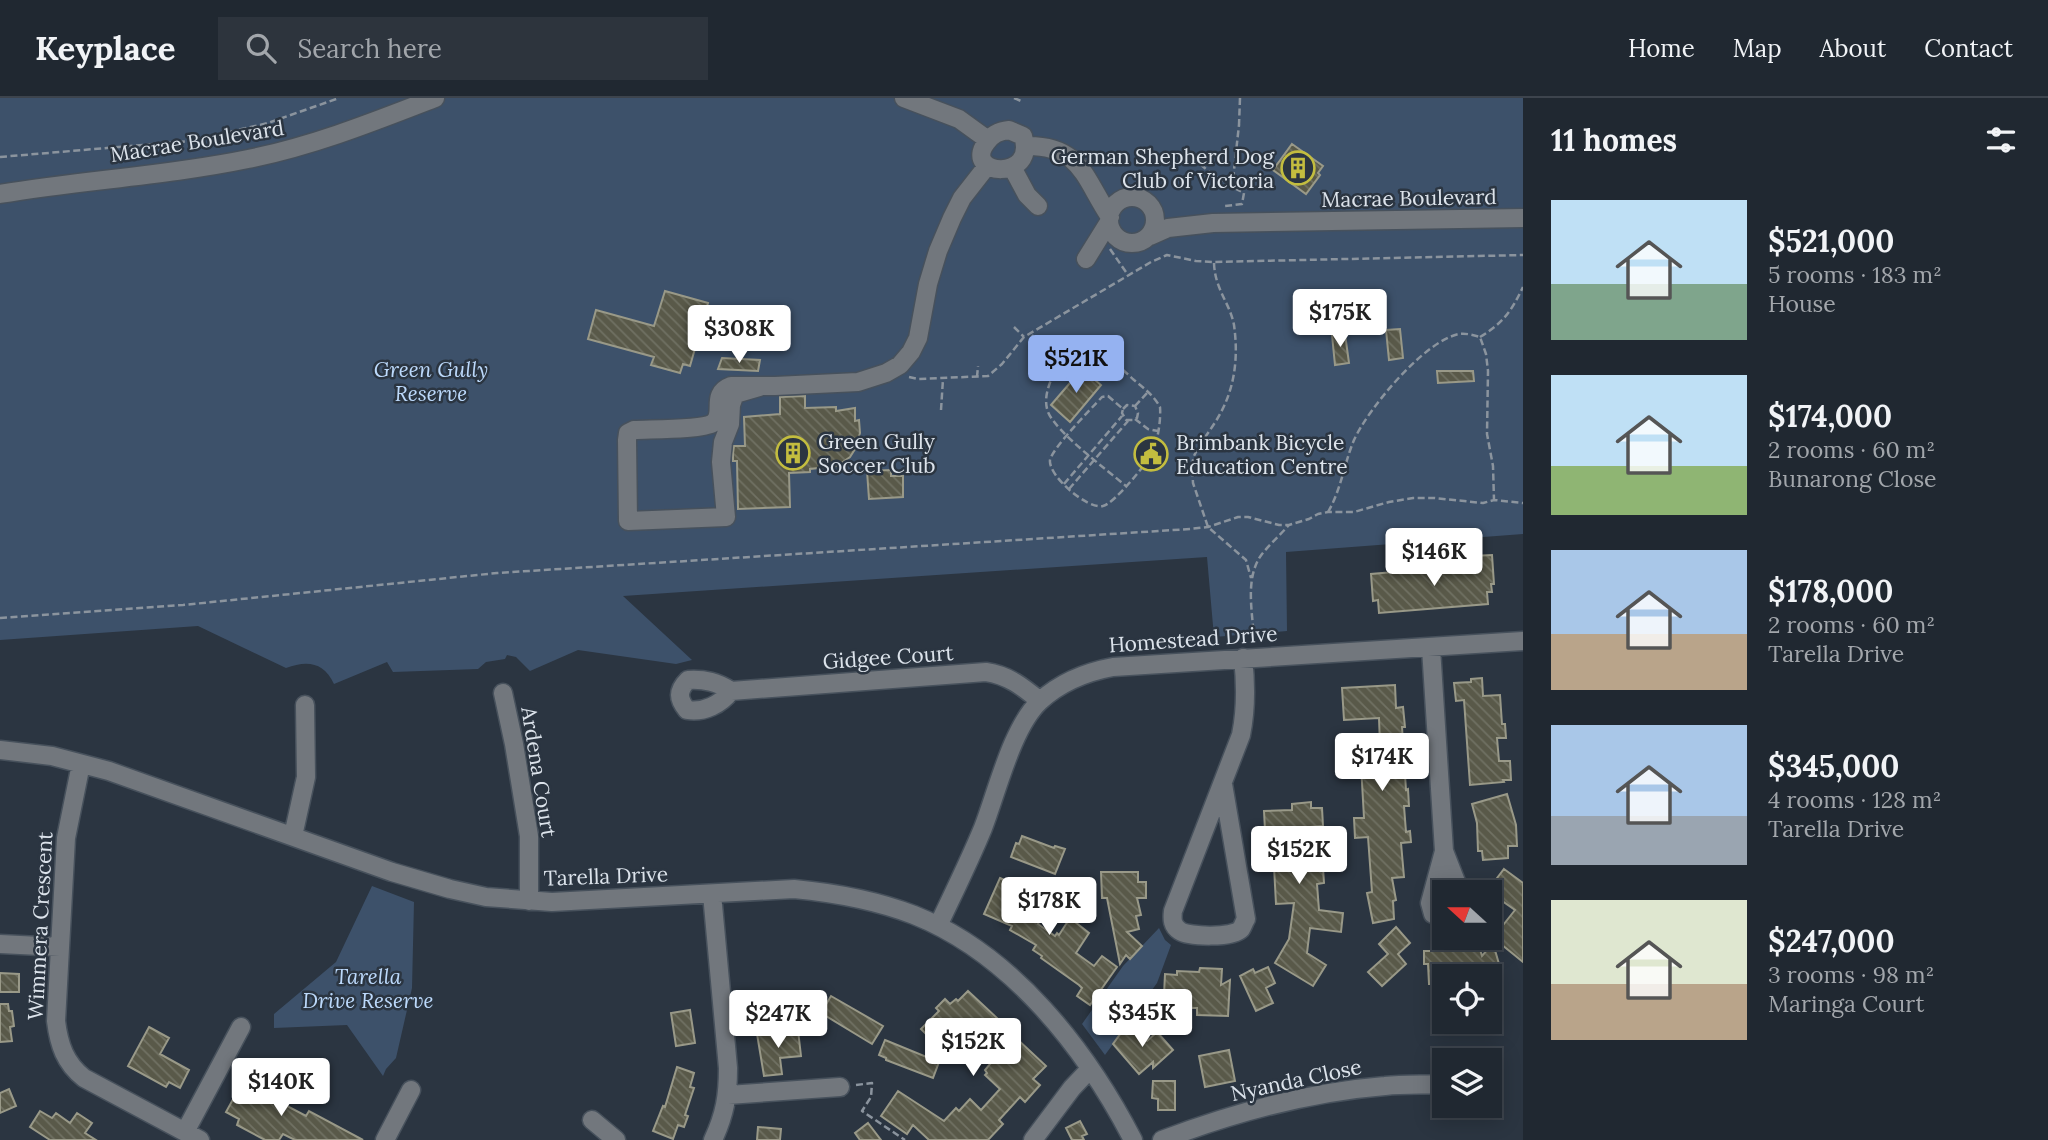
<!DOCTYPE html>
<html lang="en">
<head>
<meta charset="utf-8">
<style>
	:root { --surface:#202831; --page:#2d343d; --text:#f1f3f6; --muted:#a2a6ab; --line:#3d444d; --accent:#95b2f1 }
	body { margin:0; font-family:Lora,serif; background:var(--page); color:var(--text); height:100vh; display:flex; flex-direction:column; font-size:26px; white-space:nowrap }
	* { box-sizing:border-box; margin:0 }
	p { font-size:23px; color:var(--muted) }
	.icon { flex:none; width:38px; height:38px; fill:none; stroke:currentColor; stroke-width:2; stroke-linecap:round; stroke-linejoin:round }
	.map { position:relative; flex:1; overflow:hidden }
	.details { display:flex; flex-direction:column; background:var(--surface); width:525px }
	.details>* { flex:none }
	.needle { width:46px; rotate:291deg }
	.fabs { position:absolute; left:1432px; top:782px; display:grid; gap:14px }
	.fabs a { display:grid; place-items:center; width:70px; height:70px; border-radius:0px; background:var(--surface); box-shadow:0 4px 18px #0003,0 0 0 2px var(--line); font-size:35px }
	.price { position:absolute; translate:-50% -60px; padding:0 16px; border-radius:7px; background:#fff; color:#222; font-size:23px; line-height:46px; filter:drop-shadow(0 2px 4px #0008) }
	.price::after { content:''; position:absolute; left:50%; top:42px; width:21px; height:16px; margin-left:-10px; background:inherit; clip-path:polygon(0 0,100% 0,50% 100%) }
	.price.current { background:var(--accent); color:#111 }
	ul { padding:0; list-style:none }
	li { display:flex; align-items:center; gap:21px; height:175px; padding:0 28px }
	li span { display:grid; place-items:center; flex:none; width:196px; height:140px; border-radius:0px; color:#555 }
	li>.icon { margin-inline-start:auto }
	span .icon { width:84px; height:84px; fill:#fffc; stroke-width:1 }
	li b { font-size:30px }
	h2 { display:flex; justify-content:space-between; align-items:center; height:84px; padding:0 28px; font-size:30px }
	header { display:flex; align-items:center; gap:42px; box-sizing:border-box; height:98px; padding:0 35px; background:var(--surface); border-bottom:2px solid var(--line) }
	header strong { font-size:33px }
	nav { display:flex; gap:38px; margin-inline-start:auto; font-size:24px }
	.search { width:490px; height:63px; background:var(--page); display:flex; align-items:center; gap:18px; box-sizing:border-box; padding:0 24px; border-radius:0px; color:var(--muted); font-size:26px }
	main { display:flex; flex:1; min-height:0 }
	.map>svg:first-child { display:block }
	.green { fill:#3d516a }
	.building { fill:url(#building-back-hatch); stroke:#998; stroke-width:2 }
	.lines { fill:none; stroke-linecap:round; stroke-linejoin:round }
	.minor-casing { stroke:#47515c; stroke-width:21 }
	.path { stroke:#8b949e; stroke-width:2.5; stroke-dasharray:7 3.5; stroke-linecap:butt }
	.minor { stroke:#72777d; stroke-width:18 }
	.labels { text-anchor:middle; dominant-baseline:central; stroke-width:5; stroke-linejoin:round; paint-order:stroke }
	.street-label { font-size:21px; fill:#dce3eb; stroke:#2b3541 }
	.poi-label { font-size:21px; fill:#dce3eb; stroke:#2b3541; text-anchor:start }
	.park-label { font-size:21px; font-style:italic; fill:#bcd9fb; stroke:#2b3541 }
</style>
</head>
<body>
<header>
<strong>Keyplace</strong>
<div class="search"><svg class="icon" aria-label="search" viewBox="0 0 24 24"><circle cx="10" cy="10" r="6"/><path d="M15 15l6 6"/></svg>Search here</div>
<nav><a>Home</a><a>Map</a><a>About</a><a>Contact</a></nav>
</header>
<main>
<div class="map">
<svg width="1523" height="1042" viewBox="0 0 1523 1042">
	<defs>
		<pattern id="building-back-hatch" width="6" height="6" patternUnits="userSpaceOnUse" patternTransform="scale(1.75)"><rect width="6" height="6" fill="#595949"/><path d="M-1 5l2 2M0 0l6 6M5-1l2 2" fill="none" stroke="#707163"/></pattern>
	</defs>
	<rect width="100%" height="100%" fill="#2b3541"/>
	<path class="green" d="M0 0H1523V436L1286 454 1287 533 1214 539 1207 459 623 498 692 562 676 566 578 552 530 573 516 559 507 557 505 561 486 564 478 571 393 574 387 564 334 586C324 564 307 562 286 570L198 528 0 542Z
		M372 788 414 804 412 890 396 960 386 971 383 978 347 927 274 930V916L336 864Z
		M1159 830 1165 842 1171 847 1157 885 1105 957 1082 926 1123 868Z"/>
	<path class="building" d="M1292 46 1323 68 1318 75 1320 77 1306 96 1273 72Z
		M665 193 708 205 690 268 683 266 680 275 651 267 654 259 588 241 596 212 654 228Z
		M1400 231 1403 260 1389 262 1386 232Z
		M1345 236 1349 265 1335 267 1332 237Z
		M722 260 760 262 758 273 718 271Z
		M1082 271 1101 287 1070 324 1051 307Z
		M1437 273H1473L1474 283 1438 285Z
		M805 298V310L836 309V313L855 310V323L859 322 860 335 855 351 850 359 837 368 810 371V374L789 375 790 409 738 411 737 363H733V355L734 348H745L744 319 780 316V299Z
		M891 372V378H903V399L869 401 867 373Z
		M1492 457 1494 486H1491L1492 494H1487L1488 506 1379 515 1378 502 1373 503 1371 476 1430 471 1431 474 1472 471 1471 458Z
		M1482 580 1483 598 1500 597 1502 626H1505L1506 640H1497L1499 663H1510L1511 682H1503L1504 684 1470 687 1464 602 1456 603 1454 585 1471 584V581Z
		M1395 587 1396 610 1403 609 1405 629H1402L1406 692 1408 691 1409 708H1404L1406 734 1410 733 1411 744 1401 745 1404 779 1392 780 1396 802 1393 803 1394 821 1373 825 1367 795 1372 794 1368 739 1355 740 1354 720H1364L1360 649 1380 648 1379 620 1344 622 1342 590Z
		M1507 696 1516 727 1517 748H1508V760L1483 762 1482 753H1478L1477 725 1472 706Z
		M1311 704V710H1322L1323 728 1311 729 1314 770H1323L1324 785 1317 786 1319 812 1343 815 1341 834 1310 830 1307 855 1326 867 1313 888 1275 865 1289 841 1294 805 1276 806 1272 731 1265 732 1264 713 1292 712V706Z
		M1022 738 1054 750 1055 748 1065 751 1055 776 1011 759 1016 745 1019 746Z
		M1504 771 1523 785V864L1496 842 1502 834 1500 831 1515 812 1498 800 1502 796 1491 788Z
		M1101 774H1138V784H1146V800H1137L1141 817 1136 818 1139 831 1127 834 1142 848 1130 861 1126 857 1120 866 1107 800H1102Z
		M1000 780 1032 794 1033 791 1052 802 1038 826 1055 838 1057 835 1059 837 1070 820 1089 835 1076 855 1094 868 1102 858 1117 869 1090 907 1077 898 1082 890 1079 887 1041 860 1042 858 1033 852 1036 847 1010 832 1012 828 984 816Z
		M1396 829 1410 845 1398 856 1406 866 1382 888 1368 874 1388 856 1379 846Z
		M1478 845 1482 858 1493 845 1501 873 1483 878H1444V886H1429L1428 866H1424V853H1452Z
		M1268 869 1275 885 1266 890 1273 905 1256 913 1240 878 1253 871 1255 875Z
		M1200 870 1222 871 1221 887 1230 882 1228 918 1197 917V910H1183L1182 904 1172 905 1173 897H1164L1165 876 1177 877V873L1199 874Z
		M0 875 19 876V894H0Z
		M968 893 998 921 992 927 1012 946 1017 941 1046 968 1033 981 1040 987 1025 1004 1020 999 999 1022 1003 1026 988 1042H929L913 1027 907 1036 881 1018 898 993 944 1023 956 1010 959 1013 970 1001 981 1012 1000 991 985 977 987 975 985 972 990 966 985 961 991 955 956 922 934 944 921 931 939 913 936 910 945 901 950 906 956 901 958 903Z
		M831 898 883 928 872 946 821 915Z
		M755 899H796L795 917 755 916Z
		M0 906H8L9 913H12L14 928 10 929 12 943 0 944Z
		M690 912 695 945 676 948 671 915Z
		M1126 928 1147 943 1157 934 1173 952 1153 970V964L1139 976 1113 946Z
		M149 929 169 940 160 956 189 972 180 990 169 984 166 989 128 968Z
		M798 932 801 958 780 960 782 976 764 978 757 936Z
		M885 942 939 964 933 980 886 962V960L879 957Z
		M1229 952 1235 983 1205 989 1199 958Z
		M677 969 694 975 690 989 694 990 685 1017 688 1018 684 1029 678 1027 673 1041 653 1033 663 1008 665 1009Z
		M1153 983H1175V1012H1158V1001L1152 1000Z
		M242 985 272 1001 280 987 294 995 287 1008 306 1018 309 1013 363 1042H295L283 1036 279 1042H265L237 1027 239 1021 226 1014Z
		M9 991 16 1008 0 1015V995Z
		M40 1013 52 1020 56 1015 70 1025 77 1015 92 1025 85 1035 96 1042H50L30 1029Z
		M1080 1023 1087 1036 1082 1038 1084 1042H1072L1066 1030Z
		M868 1025 881 1042H860L855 1035Z
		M758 1029 781 1031 780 1042H757Z"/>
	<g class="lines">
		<defs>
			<path id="minor" d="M904 0 959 21 988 42
				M1009 32 1023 38C1038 84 962 78 986 45 992 36 999 33 1009 32Z
				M1026 48C1081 47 1084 80 1110 119
				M1012 69 1027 97 1038 108
				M0 96C82 82 166 78 248 61 313 48 373 24 435 0
				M1109 122a23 23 0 1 1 46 0a23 23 0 1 1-46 0Z
				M1150 138 1168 130 1213 125 1523 120
				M1086 161 1109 124
				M759 289 735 296 731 307 730 326 723 344 721 364 726 419 628 423 627 342 628 335 634 332C649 331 702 332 713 325 726 316 709 296 731 288H775L858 284 886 275 900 267 911 254 918 240 928 186 938 153 952 120 962 100 987 68
				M1431 550 1444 753 1430 805 1433 816 1444 820
				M731 593C721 606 704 615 687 612 678 601 677 593 688 582 705 581 717 584 731 593L986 574C1008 577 1023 589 1040 603
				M503 595 514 646 529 738V803
				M0 652 52 658 109 673 392 774 450 791 486 799 552 804 794 791C836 795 875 802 914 817 1012 856 1086 951 1133 1042
				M81 666 66 740 56 923C59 947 65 965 84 980L200 1042
				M1223 686 1246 821C1244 824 1243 828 1241 831 1233 840 1189 839 1180 833 1172 828 1172 821 1173 813L1241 637C1246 612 1246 586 1243 560
				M293 738 306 679 305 607
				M1444 753 1460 794
				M712 796 728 970C728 998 725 1016 713 1042
				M938 828C953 796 969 764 983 730 997 694 1012 629 1040 603 1061 584 1086 574 1113 569L1523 543
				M0 846 60 849
				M728 997 840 989
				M592 1022 616 1042
				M185 1034 241 929
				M385 1042 411 992
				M1033 1042 1072 990 1090 971
				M1162 1042C1233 1015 1309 994 1385 988 1404 986 1424 987 1444 986"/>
		</defs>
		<use href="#minor" class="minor-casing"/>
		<path class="path" d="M1014 0 1021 3
			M1240 0 1239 27 1241 30
			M1186 51C1201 70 1222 84 1244 95L1242 106 1225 108
			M0 59 190 43 268 25 339 0
			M1233 81 1239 27
			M1110 151 1128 177
			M1214 165C1215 192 1230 205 1234 227 1239 263 1234 296 1214 326 1207 337 1199 347 1194 358L1192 366 1193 385 1208 429 1246 462 1251 480
			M1014 229 1024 239
			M1032 237 1067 282
			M1480 239C1503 225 1511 214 1523 189
			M909 279 918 281 988 278 1002 266 1024 239 1151 164 1167 157 1196 163 1214 164 1523 157
			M977 279 978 268
			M1135 308 1148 294
			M1123 311 1127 307 1135 308 1138 315 1137 320 1133 322H1126L1122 315 1123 311 1108 298 1102 299C1091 311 1053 349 1050 362 1048 378 1088 412 1103 408 1114 406 1149 363 1154 352 1158 339 1161 322 1160 309 1154 298 1144 290 1134 282 1126 275 1118 266 1109 262 1086 251 1061 259 1051 282 1047 292 1044 303 1048 314 1056 334 1107 372 1126 388
			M941 312 943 281
			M1135 321 1148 331 1158 333
			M1064 386 1122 318
			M1069 391 1128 323
			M1328 414C1341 392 1344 366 1354 342 1368 311 1424 243 1459 236 1466 235 1473 237 1480 239L1486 256 1488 273 1487 336 1493 368 1494 402
			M0 520 183 507 497 475 1190 431 1208 429 1238 419H1248L1279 427H1289L1309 421 1318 416 1328 414H1354L1389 404 1413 400H1434L1483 405 1494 402 1523 405
			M1254 543C1253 515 1244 480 1262 456 1270 446 1280 437 1289 427
			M856 987 872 985 871 999 862 1013 905 1042"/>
		<use href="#minor" class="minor"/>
	</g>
	<defs>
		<symbol id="building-ring" viewBox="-11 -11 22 22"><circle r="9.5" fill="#2b3541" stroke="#c3bd3f" stroke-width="1.5"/><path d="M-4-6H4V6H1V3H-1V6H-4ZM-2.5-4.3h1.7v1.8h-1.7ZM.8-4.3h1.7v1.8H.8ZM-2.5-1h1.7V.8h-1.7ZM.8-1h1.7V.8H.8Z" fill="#c3bd3f"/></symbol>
		<symbol id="civic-ring" viewBox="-11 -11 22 22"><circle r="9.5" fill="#2b3541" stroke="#c3bd3f" stroke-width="1.5"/><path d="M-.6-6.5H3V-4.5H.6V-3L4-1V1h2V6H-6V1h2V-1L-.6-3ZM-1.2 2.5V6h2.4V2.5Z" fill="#c3bd3f"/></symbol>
	</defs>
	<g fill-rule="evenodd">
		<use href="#building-ring" x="1279" y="51" width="38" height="38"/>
		<use href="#building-ring" x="774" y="336" width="38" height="38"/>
		<use href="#civic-ring" x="1132" y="337" width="38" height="38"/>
	</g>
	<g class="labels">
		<g class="street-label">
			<text transform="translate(197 43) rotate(-9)">Macrae Boulevard</text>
			<text transform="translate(1409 100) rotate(-1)">Macrae Boulevard</text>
			<text transform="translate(1193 541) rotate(-4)">Homestead Drive</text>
			<text transform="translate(888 559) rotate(-4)">Gidgee Court</text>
			<text transform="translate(539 674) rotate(81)">Ardena Court</text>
			<text transform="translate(606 778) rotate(-2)">Tarella Drive</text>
			<text transform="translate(40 828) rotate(-87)">Wimmera Crescent</text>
			<text transform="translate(1296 982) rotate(-12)">Nyanda Close</text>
		</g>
		<g class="poi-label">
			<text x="1274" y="58" text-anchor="end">German Shepherd Dog<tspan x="1274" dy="24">Club of Victoria</tspan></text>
			<text x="818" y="343">Green Gully<tspan x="818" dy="24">Soccer Club</tspan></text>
			<text x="1176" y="344">Brimbank Bicycle<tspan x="1176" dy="24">Education Centre</tspan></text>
		</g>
		<g class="park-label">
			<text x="431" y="271">Green Gully<tspan x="431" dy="24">Reserve</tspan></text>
			<text x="368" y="878">Tarella<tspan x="368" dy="24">Drive Reserve</tspan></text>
		</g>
	</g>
</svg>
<div class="fabs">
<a><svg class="needle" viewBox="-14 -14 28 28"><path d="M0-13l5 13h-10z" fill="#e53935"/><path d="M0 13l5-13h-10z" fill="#a2a6ab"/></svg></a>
<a><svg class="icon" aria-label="locate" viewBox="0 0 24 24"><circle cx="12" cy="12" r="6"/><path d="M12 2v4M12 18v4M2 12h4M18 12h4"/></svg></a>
<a><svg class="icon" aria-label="layers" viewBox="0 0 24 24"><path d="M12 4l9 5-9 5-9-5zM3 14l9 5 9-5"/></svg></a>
</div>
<b class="price" style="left:1340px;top:251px">$175K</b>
<b class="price" style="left:739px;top:267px">$308K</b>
<b class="price current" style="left:1076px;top:297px">$521K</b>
<b class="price" style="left:1434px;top:490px">$146K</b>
<b class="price" style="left:1382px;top:695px">$174K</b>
<b class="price" style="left:1299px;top:788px">$152K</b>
<b class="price" style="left:1049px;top:839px">$178K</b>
<b class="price" style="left:1142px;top:951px">$345K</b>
<b class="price" style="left:778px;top:952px">$247K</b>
<b class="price" style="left:973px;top:980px">$152K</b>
<b class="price" style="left:281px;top:1020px">$140K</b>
</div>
<section class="details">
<h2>11 homes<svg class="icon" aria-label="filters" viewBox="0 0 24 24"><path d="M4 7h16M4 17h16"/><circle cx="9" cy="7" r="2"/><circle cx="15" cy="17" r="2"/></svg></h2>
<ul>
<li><span style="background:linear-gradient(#bfe0f5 60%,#7fa58c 0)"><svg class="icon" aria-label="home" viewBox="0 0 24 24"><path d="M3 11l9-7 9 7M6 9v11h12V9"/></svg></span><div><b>$521,000</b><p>5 rooms · 183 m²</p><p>House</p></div></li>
<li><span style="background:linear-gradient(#bfe0f5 65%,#8fb573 0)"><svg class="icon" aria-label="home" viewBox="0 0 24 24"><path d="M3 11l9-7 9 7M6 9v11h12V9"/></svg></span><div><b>$174,000</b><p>2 rooms · 60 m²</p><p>Bunarong Close</p></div></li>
<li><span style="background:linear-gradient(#a9c7e8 60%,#b9a48a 0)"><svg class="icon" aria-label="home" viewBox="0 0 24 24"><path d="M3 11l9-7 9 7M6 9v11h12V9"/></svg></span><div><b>$178,000</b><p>2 rooms · 60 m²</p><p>Tarella Drive</p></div></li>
<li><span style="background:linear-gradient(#a9c7e8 65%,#9aa5b1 0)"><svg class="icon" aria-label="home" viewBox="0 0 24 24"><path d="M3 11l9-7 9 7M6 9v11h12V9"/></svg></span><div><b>$345,000</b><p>4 rooms · 128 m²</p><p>Tarella Drive</p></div></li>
<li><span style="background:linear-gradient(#dfe7d0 60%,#b9a48a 0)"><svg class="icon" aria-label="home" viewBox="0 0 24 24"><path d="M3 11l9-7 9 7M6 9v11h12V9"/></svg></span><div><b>$247,000</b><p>3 rooms · 98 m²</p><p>Maringa Court</p></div></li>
</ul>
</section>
</main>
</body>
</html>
